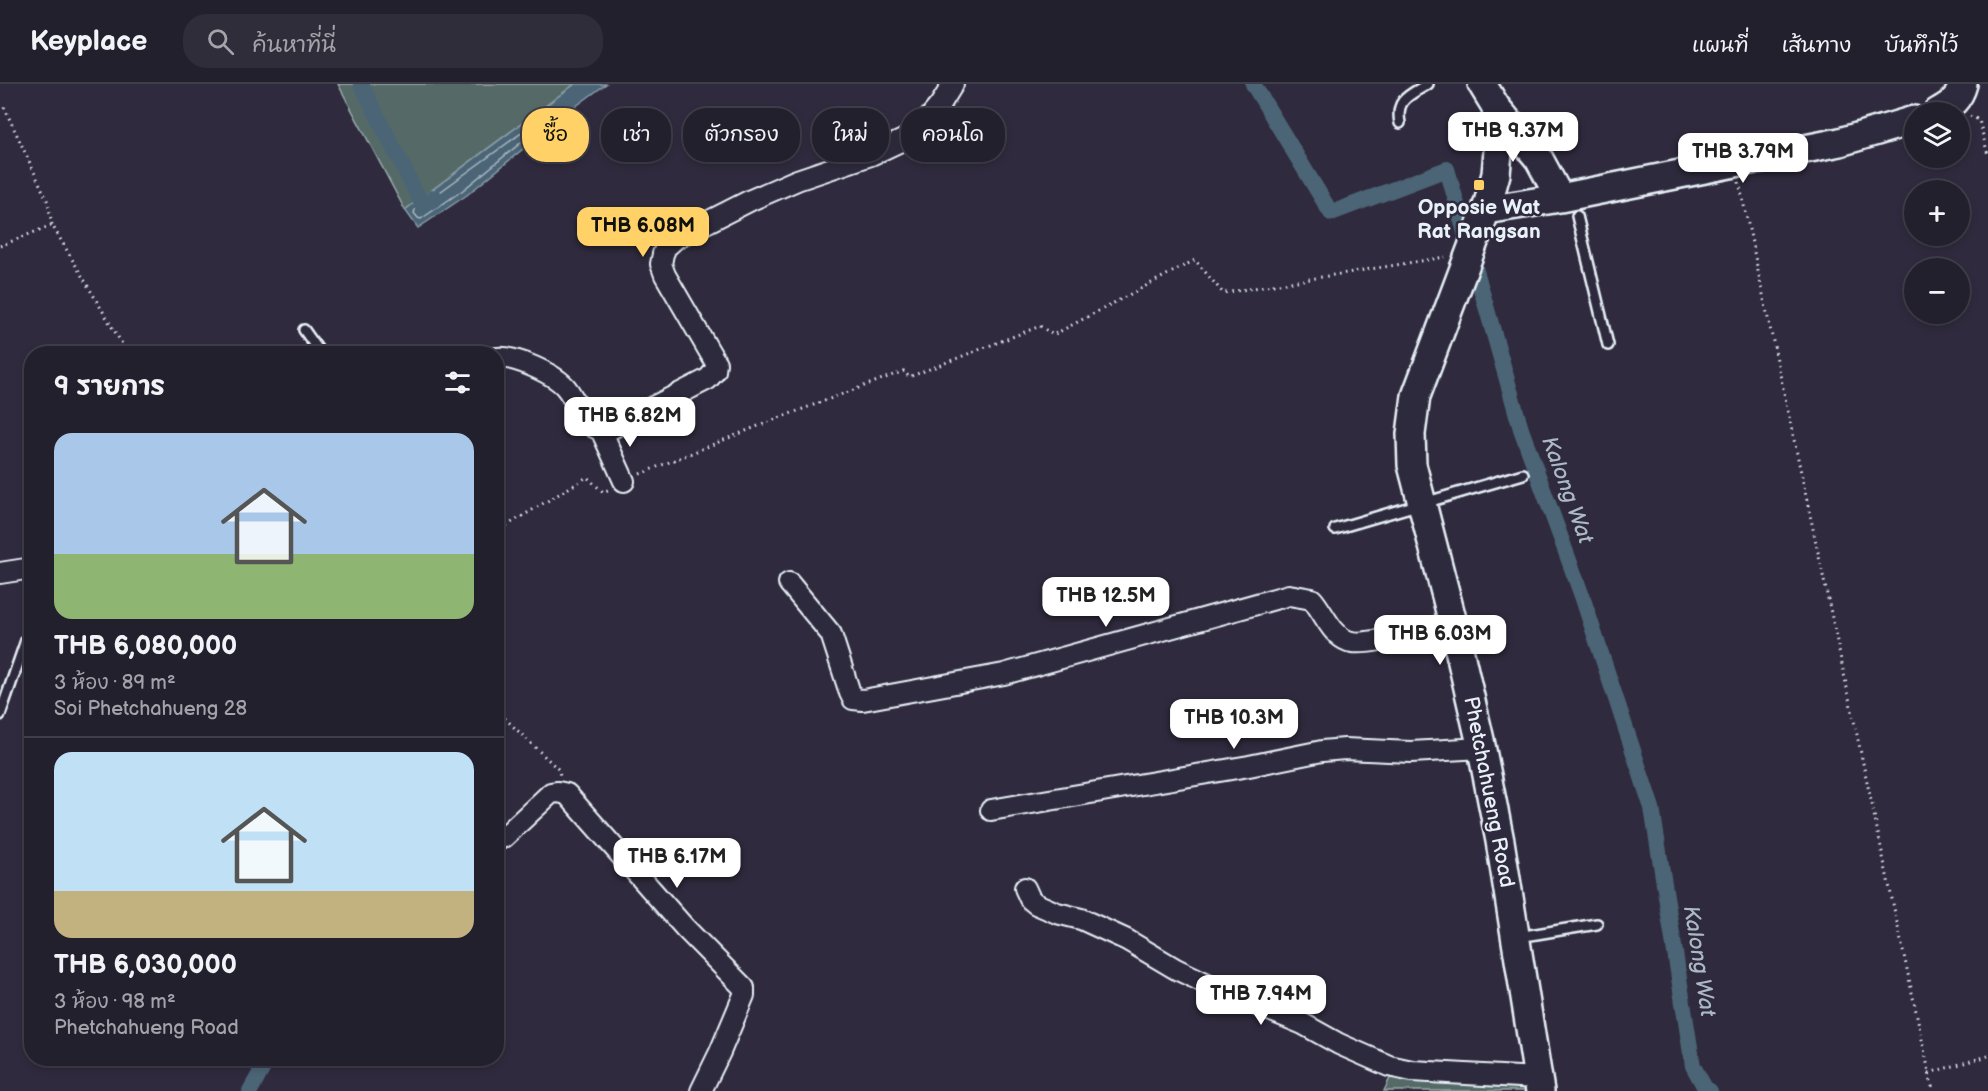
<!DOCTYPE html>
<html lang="th">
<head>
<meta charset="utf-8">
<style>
	:root { --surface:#23202e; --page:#2f2d3a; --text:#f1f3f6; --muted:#a3a3aa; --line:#403e4a; --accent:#ffd166 }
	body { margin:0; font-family:"Balsamiq Sans","Playpen Sans Thai",sans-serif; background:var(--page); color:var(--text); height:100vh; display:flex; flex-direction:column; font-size:22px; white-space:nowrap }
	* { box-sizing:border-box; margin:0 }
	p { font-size:20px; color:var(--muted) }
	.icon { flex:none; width:33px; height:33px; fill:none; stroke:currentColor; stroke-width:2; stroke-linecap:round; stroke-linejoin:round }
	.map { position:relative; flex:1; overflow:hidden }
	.side { position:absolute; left:24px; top:262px; width:480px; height:720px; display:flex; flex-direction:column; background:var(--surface); border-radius:24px; box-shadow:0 3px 9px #0003,0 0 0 2px var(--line) }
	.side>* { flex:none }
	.top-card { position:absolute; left:522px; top:24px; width:570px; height:54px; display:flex; gap:12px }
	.buttons { position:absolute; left:1904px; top:18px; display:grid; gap:12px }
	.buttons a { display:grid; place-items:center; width:66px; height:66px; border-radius:50%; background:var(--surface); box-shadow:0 3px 9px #0003,0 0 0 2px var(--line); font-size:30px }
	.price { position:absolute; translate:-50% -51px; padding:0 14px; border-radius:12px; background:#fff; color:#222; font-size:20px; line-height:39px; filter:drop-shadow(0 2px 3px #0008) }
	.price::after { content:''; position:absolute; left:50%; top:36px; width:18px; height:14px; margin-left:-9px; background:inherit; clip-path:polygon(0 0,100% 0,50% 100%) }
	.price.selected { background:var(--accent); color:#111 }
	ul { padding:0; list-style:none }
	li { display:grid; align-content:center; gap:12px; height:318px; padding:0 30px }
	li+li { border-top:2px solid var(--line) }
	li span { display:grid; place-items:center; height:186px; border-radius:18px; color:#555 }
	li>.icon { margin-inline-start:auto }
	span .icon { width:108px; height:108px; fill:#fffc; stroke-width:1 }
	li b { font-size:26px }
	h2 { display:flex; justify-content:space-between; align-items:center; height:72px; padding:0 30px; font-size:26px }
	.tag { padding:0 21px; border-radius:24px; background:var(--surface); box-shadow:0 3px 9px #0003,0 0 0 2px var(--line); font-size:21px; line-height:54px }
	.tag.selected { background:var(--accent); color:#111 }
	header { display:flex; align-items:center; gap:36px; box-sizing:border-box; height:84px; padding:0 30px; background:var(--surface); border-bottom:2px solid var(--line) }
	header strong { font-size:28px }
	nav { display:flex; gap:33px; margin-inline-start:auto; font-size:21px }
	.search { width:420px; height:54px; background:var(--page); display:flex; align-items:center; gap:15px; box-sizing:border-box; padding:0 21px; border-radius:24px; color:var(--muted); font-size:22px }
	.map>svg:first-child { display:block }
	.green { fill:#546b66; stroke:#9eaeaf; stroke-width:1.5 }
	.water { fill:#4c6576; stroke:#8a9daa; stroke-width:1.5 }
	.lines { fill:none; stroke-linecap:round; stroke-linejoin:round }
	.shore { stroke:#aab9c4; stroke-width:1.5 }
	.canal { stroke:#4c6576; stroke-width:16 }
	.lane-casing { stroke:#e8f1f8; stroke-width:14 }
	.street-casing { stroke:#e8f1f8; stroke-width:24 }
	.secondary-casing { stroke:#e8f1f8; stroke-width:32 }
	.path { stroke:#e8f1f8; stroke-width:3; stroke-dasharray:1.5 4.5; stroke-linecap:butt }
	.lane { stroke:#2f2a3d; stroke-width:9 }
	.street { stroke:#2f2a3d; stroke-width:20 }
	.secondary { stroke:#2f2a3d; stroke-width:27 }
	.poi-dot { fill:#ffd166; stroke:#2f2a3d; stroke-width:2 }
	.labels { text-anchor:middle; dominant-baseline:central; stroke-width:5; stroke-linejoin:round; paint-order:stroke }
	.poi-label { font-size:21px; font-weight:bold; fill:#e8f1f8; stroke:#2f2a3d }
	.street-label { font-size:21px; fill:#e8f1f8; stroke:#2f2a3d }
	.water-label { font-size:22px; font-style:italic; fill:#aab9c4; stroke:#2f2a3d }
</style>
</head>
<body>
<header>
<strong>Keyplace</strong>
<div class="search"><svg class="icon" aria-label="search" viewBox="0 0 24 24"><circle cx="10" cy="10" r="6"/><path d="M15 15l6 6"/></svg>ค้นหาที่นี่</div>
<nav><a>แผนที่</a><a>เส้นทาง</a><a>บันทึกไว้</a></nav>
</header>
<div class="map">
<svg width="1988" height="1007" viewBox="0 0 1988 1007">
	<rect width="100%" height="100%" fill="#2f2a3d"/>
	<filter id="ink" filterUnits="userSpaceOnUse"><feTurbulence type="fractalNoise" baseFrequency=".0167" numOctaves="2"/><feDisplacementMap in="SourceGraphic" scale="12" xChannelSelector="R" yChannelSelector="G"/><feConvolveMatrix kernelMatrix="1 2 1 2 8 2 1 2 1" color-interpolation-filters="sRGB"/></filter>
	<g filter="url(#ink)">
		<path class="green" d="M338 0H575L405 126Z
			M1390 994 1528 1003V1007H1384Z"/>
		<path class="water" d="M575 0H606L568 28 467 111 418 144 405 126Z"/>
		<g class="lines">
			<path class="shore" d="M549 29 552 31 551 34 463 106 421 135 418 134 414 129 415 126Z"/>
			<path class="canal" d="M361 0 423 122 435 113
				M1253 0 1331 129 1447 85 1521 345 1582 512 1652 724 1693 982 1705 1004 1710 1007
				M250 1007 268 975"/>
			<defs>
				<path id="lane" d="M1400 39C1395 15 1410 11 1428 0
					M1577 132 1608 261
					M304 246 321 270
					M1335 445 1523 390
					M0 631 32 539
					M1518 853 1597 840"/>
				<path id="street" d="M496 274C514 271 557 291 567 305 576 316 581 336 594 343 600 347 606 345 612 344L708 295 715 287 716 279 665 191 661 180 663 170 666 163 676 154 751 116 797 96 871 71 905 55 926 38 940 21 953 0
					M601 346 624 397
					M0 489 32 484
					M789 499 831 550 850 609 853 615 863 616 1004 590 1289 511 1312 515C1323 527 1331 551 1348 557 1364 564 1433 543 1453 539
					M991 726 1249 682 1322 667 1345 665 1411 668 1482 664
					M496 756 504 753 551 709 558 708 567 710 685 844 744 904V911L720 968 701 1007
					M1025 804 1030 815 1036 820 1057 829 1081 835 1127 856 1176 885 1216 904 1303 940 1339 960 1389 982 1412 987 1537 994"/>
				<path id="secondary" d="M1482 0 1496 23 1499 56 1496 90 1486 126 1416 312 1411 350 1412 381 1453 539 1480 656 1500 757 1540 1007
					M1496 23 1539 75 1560 114
					M1938 28C1951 21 1959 15 1963 0
					M1486 126 1560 114 1840 58 1914 36"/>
			</defs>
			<use href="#lane" class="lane-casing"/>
			<use href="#street" class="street-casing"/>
			<use href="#secondary" class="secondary-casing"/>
			<path class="path" d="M4 23 48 118 52 141
				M1970 32 1979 36 1988 71
				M1739 98 1933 1007
				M0 162 52 141 128 270
				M640 390 763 340 904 287 909 293 1040 242 1053 251 1195 176 1223 209 1445 173
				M496 448 587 393 603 408 610 405
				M496 626 559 686 560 692
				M1929 989 1988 972"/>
			<use href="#lane" class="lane"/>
			<use href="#street" class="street"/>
			<use href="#secondary" class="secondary"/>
		</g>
	</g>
	<rect class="poi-dot" x="1473" y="95" width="12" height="12" rx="3"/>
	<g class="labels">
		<g class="poi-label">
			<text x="1479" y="123">Opposie Wat<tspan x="1479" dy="24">Rat Rangsan</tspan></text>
		</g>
		<g class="street-label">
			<text transform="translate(1489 708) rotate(79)">Phetchahueng Road</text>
		</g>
		<g class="water-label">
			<text transform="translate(1567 406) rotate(70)">Kalong Wat</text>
			<text transform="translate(1699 877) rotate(81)">Kalong Wat</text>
		</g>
	</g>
</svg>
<div class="buttons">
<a><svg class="icon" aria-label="layers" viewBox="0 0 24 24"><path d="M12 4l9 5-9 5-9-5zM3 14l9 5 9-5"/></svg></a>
<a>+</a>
<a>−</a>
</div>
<b class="price" style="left:1513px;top:79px">THB 9.37M</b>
<b class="price" style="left:1743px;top:100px">THB 3.79M</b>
<b class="price selected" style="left:643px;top:174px">THB 6.08M</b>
<b class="price" style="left:630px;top:364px">THB 6.82M</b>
<b class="price" style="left:1106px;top:544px">THB 12.5M</b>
<b class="price" style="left:1440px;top:582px">THB 6.03M</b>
<b class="price" style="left:1234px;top:666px">THB 10.3M</b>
<b class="price" style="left:677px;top:805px">THB 6.17M</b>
<b class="price" style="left:1261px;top:942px">THB 7.94M</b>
<div class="top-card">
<a class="tag selected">ซื้อ</a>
<a class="tag">เช่า</a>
<a class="tag">ตัวกรอง</a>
<a class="tag">ใหม่</a>
<a class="tag">คอนโด</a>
</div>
<section class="side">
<h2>9 รายการ<svg class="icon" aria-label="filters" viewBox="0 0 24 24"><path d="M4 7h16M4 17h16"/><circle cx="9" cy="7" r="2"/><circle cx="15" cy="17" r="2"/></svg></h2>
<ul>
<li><span style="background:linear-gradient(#a9c7e8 65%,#8fb573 0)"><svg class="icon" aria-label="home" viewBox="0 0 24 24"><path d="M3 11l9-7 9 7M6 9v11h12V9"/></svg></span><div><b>THB 6,080,000</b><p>3 ห้อง · 89 m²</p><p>Soi Phetchahueng 28</p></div></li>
<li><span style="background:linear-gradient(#bfe0f5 75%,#c2b280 0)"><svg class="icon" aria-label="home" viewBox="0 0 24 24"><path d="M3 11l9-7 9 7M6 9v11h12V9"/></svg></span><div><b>THB 6,030,000</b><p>3 ห้อง · 98 m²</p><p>Phetchahueng Road</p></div></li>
</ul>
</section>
</div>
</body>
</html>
